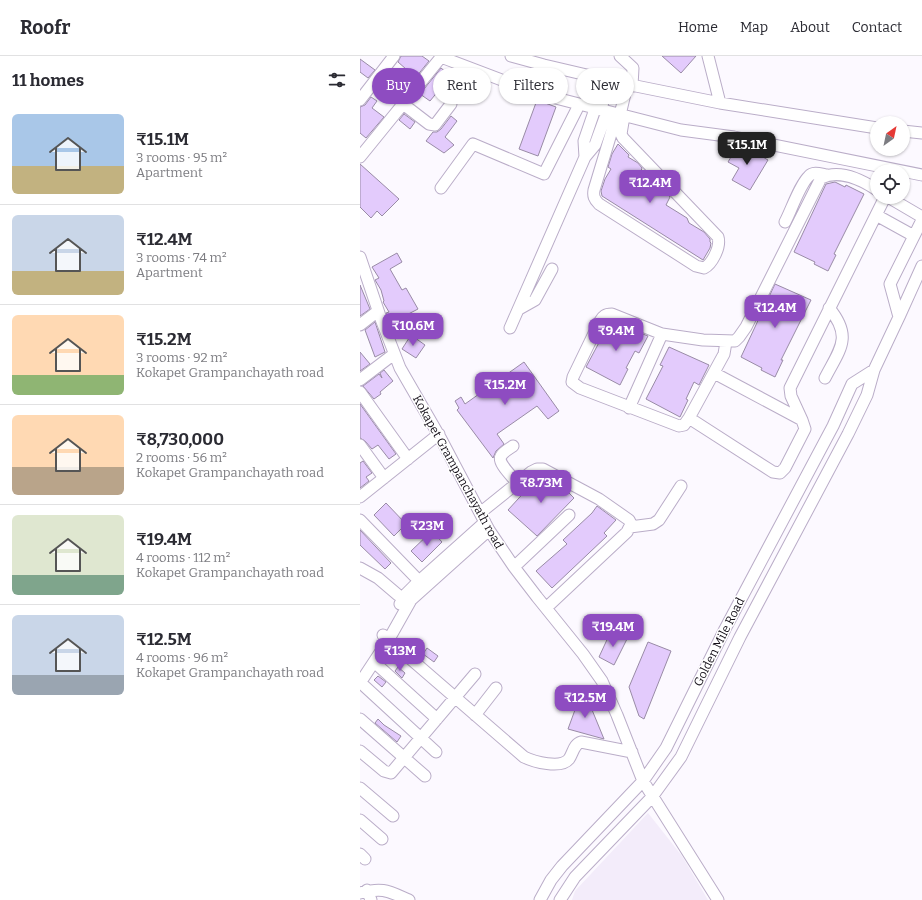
<!DOCTYPE html>
<html lang="en">
<head>
<meta charset="utf-8">
<style>
	:root { --surface:#fff; --page:#f7f7f7; --text:#2b2b33; --muted:#7c7c81; --line:#e1e1e2; --accent:#8e4cc1 }
	body { margin:0; font-family:Bitter,serif; background:var(--page); color:var(--text); height:100vh; display:flex; flex-direction:column; font-size:15px; white-space:nowrap }
	* { box-sizing:border-box; margin:0 }
	p { font-size:13px; color:var(--muted) }
	.icon { flex:none; width:22px; height:22px; fill:none; stroke:currentColor; stroke-width:2; stroke-linecap:round; stroke-linejoin:round }
	.map { position:relative; flex:1; overflow:hidden }
	.details { display:flex; flex-direction:column; background:var(--surface); width:360px }
	.details>* { flex:none }
	.guide { position:absolute; left:12px; top:12px; width:380px; height:36px; display:flex; gap:8px }
	.needle { width:26px; rotate:33deg }
	.fabs { position:absolute; left:510px; top:60px; display:grid; gap:8px }
	.fabs a { display:grid; place-items:center; width:40px; height:40px; border-radius:50%; background:var(--surface); box-shadow:0 1px 3px #0004; font-size:20px }
	.price { position:absolute; translate:-50% -34px; padding:0 9px; border-radius:8px; background:var(--accent); color:#fff; font-size:13px; line-height:26px; filter:drop-shadow(0 1px 2px #0008) }
	.price::after { content:''; position:absolute; left:50%; top:24px; width:12px; height:9px; margin-left:-6px; background:inherit; clip-path:polygon(0 0,100% 0,50% 100%) }
	.price.on { background:#222; color:#fff }
	ul { padding:0; list-style:none }
	li { display:flex; align-items:center; gap:12px; height:100px; padding:0 12px }
	li+li { border-top:1px solid var(--line) }
	li span { display:grid; place-items:center; flex:none; width:112px; height:80px; border-radius:6px; color:#555 }
	li>.icon { margin-inline-start:auto }
	span .icon { width:48px; height:48px; fill:#fffc; stroke-width:1 }
	li b { font-size:17px }
	h2 { display:flex; justify-content:space-between; align-items:center; height:48px; padding:0 12px; font-size:17px }
	.pill { padding:0 14px; border-radius:18px; background:var(--surface); box-shadow:0 1px 3px #0004; font-size:14px; line-height:36px }
	.pill.on { background:var(--accent); color:#fff }
	header { display:flex; align-items:center; gap:24px; box-sizing:border-box; height:56px; padding:0 20px; background:var(--surface); border-bottom:1px solid var(--line) }
	header strong { font-size:19px }
	nav { display:flex; gap:22px; margin-inline-start:auto; font-size:14px }
	main { display:flex; flex:1; min-height:0 }
	.map>svg:first-child { display:block }
	.built { fill:#f3ecfa }
	.building { fill:#e3cbfc; stroke:#998ba6 }
	.lines { fill:none; stroke-linecap:round; stroke-linejoin:round }
	.minor-casing { stroke:#baadc8; stroke-width:13 }
	.minor { stroke:#fff; stroke-width:11 }
	.labels { text-anchor:middle; dominant-baseline:central; stroke-width:3; stroke-linejoin:round; paint-order:stroke }
	.street-label { font-size:12px; fill:#120d16; stroke:#fff }
</style>
</head>
<body>
<header>
<strong>Roofr</strong>
<nav><a>Home</a><a>Map</a><a>About</a><a>Contact</a></nav>
</header>
<main>
<section class="details">
<h2>11 homes<svg class="icon" aria-label="filters" viewBox="0 0 24 24"><path d="M4 7h16M4 17h16"/><circle cx="9" cy="7" r="2"/><circle cx="15" cy="17" r="2"/></svg></h2>
<ul>
<li><span style="background:linear-gradient(#a9c7e8 65%,#c2b280 0)"><svg class="icon" aria-label="home" viewBox="0 0 24 24"><path d="M3 11l9-7 9 7M6 9v11h12V9"/></svg></span><div><b>₹15.1M</b><p>3 rooms · 95 m²</p><p>Apartment</p></div></li>
<li><span style="background:linear-gradient(#c9d6e8 70%,#c2b280 0)"><svg class="icon" aria-label="home" viewBox="0 0 24 24"><path d="M3 11l9-7 9 7M6 9v11h12V9"/></svg></span><div><b>₹12.4M</b><p>3 rooms · 74 m²</p><p>Apartment</p></div></li>
<li><span style="background:linear-gradient(#ffd9b3 75%,#8fb573 0)"><svg class="icon" aria-label="home" viewBox="0 0 24 24"><path d="M3 11l9-7 9 7M6 9v11h12V9"/></svg></span><div><b>₹15.2M</b><p>3 rooms · 92 m²</p><p>Kokapet Grampanchayath road</p></div></li>
<li><span style="background:linear-gradient(#ffd9b3 65%,#b9a48a 0)"><svg class="icon" aria-label="home" viewBox="0 0 24 24"><path d="M3 11l9-7 9 7M6 9v11h12V9"/></svg></span><div><b>₹8,730,000</b><p>2 rooms · 56 m²</p><p>Kokapet Grampanchayath road</p></div></li>
<li><span style="background:linear-gradient(#dfe7d0 75%,#7fa58c 0)"><svg class="icon" aria-label="home" viewBox="0 0 24 24"><path d="M3 11l9-7 9 7M6 9v11h12V9"/></svg></span><div><b>₹19.4M</b><p>4 rooms · 112 m²</p><p>Kokapet Grampanchayath road</p></div></li>
<li><span style="background:linear-gradient(#c9d6e8 75%,#9aa5b1 0)"><svg class="icon" aria-label="home" viewBox="0 0 24 24"><path d="M3 11l9-7 9 7M6 9v11h12V9"/></svg></span><div><b>₹12.5M</b><p>4 rooms · 96 m²</p><p>Kokapet Grampanchayath road</p></div></li>
</ul>
</section>
<div class="map">
<svg width="562" height="844" viewBox="0 0 562 844">
	<rect width="100%" height="100%" fill="#fcf9ff"/>
	<path class="built" d="M288 757 322 800 348 844H212L215 835Z"/>
	<path class="building" d="M41 0H62L69 5 47 32 37 24 46 13 38 6Z
		M302 0H336L321 17Z
		M0 3 15 14 8 22 0 16Z
		M81 12 91 20 89 23 100 33 93 41 88 42 79 34 70 45 60 38Z
		M11 41 17 45 12 52 24 61 6 82 0 77V51L5 49Z
		M177 44 196 51 178 100 159 93Z
		M44 58 55 66 50 73 39 64Z
		M91 60 97 65 85 81 94 89 84 97 66 85 73 76H77L81 73Z
		M258 88 269 99 268 101 278 107 282 112 281 115 295 125 293 128 304 134 310 141 306 149 327 162 329 167 344 176 350 183V186L351 187 350 192 343 204 242 140 241 135 245 123 251 113 248 111 252 98Z
		M378 89 384 90 408 104 390 134 372 124 379 112 368 106Z
		M0 108 39 143 22 160 17 155 11 162 0 151Z
		M475 126 485 131 486 129 504 138 474 198 476 199 468 215 454 208 455 206 434 196 466 128Z
		M37 197 42 206 30 213 42 234 46 232 58 253 31 267 26 257 29 256 23 246 24 245 21 234 15 224 19 222 12 211Z
		M415 228 451 244 421 304H423L415 321 401 314 402 312 381 301Z
		M0 229 10 253 0 260Z
		M249 265 288 280 279 297 275 295 266 312 268 313 260 329 226 311 243 279 242 278 246 268Z
		M15 266 25 296 15 301 5 274Z
		M51 279 65 289 56 302 42 293Z
		M309 291 349 309 339 329 334 326 326 343 328 344 320 361 286 343 303 310 300 309Z
		M0 296 10 308 0 315Z
		M164 306 199 355 188 363 177 350 137 378 144 388 136 395 133 402 97 354 99 352 95 345 101 341 105 348Z
		M24 314 33 325 20 336 21 338 14 343 3 330 19 318 22 322 20 317Z
		M0 348 36 398 29 403 18 389 12 393 5 385 0 382Z
		M3 405 12 417 6 421 9 425 0 432V407Z
		M179 420 190 424 196 430 197 428 204 432 214 442 177 480 148 454Z
		M26 447 46 468 34 480 14 459Z
		M237 450 256 464 244 477 247 480 192 532 176 515 207 488 203 484 232 457Z
		M0 474 31 507 25 513 0 489Z
		M72 475 82 486 62 506 51 495Z
		M251 575 267 583 254 609 239 601Z
		M288 586 311 595 284 663 279 660 269 631Z
		M67 592 78 600 74 606 63 598Z
		M38 611 45 617 42 622 35 615Z
		M18 620 26 626 22 631 14 624Z
		M223 632 244 683 208 673Z
		M18 663 24 669 41 680 37 686 15 667Z"/>
	<g class="lines">
		<defs>
			<path id="minor" d="M151 0 184 9 261 27 360 47 517 72
				M260 0 273 12 272 30
				M348 0 360 47
				M81 1 176 37 321 74 374 81 562 119
				M0 44 34 0
				M43 48 69 68 75 69 91 48
				M241 54 248 24
				M257 58 234 134C233 140 234 143 239 148L336 210 344 212C352 208 361 191 358 181L263 82 261 78 264 60
				M260 59 267 29
				M543 75 562 77
				M0 101 82 0
				M225 101 224 85 235 53
				M81 132 113 88 184 118 219 49
				M528 141 562 161
				M516 159 554 180
				M562 164 530 228 539 261 562 210
				M425 166C431 155 440 128 449 120 453 115 461 118 467 119
				M0 201 21 263 40 312 81 383 129 474 154 511 177 541 223 598 242 625 257 659 283 725 358 844
				M159 253 175 244 192 213
				M0 269 18 255
				M150 272 225 101 235 89 247 56
				M366 286 364 298 329 362 324 369 319 370 220 332 212 326 213 321 240 265C243 260 245 258 252 258L302 278 343 284 375 285 379 281 386 271 461 122C479 113 502 124 517 134
				M354 317 442 364
				M465 322C480 293 493 281 469 252
				M0 324 34 298
				M0 336 48 403
				M269 352 302 278
				M329 362 413 416 420 417 425 412 445 373 442 364 431 340 430 332 525 141
				M0 389 24 422
				M153 390C149 393 143 396 141 400 137 407 153 421 157 427
				M0 441 79 378
				M120 457 171 416 177 413H183L239 443 269 464 271 468 267 476 186 552
				M0 464 64 530
				M270 471 293 468 299 464 321 430
				M154 511 209 459
				M0 512 18 522 38 539
				M40 548 45 539 59 525 125 466
				M23 579 164 701C174 706 201 713 209 703 213 697 214 688 221 686L272 696
				M14 606 77 663
				M0 627 29 583 51 544 129 474
				M1 627 76 696
				M115 659 136 632
				M0 663 65 720
				M0 695 24 715 31 717 115 618
				M0 732 33 760
				M0 764 22 783
				M0 798 5 803
				M7 834 11 844
				M0 837C23 831 28 835 49 844
				M180 844 191 824 202 810 283 725 306 692 365 573 473 370 492 328 514 314
				M200 844 215 821 292 741 321 701 380 581 488 378 507 339 514 314 539 261"/>
		</defs>
		<use href="#minor" class="minor-casing"/>
		<use href="#minor" class="minor"/>
	</g>
	<g class="labels">
		<g class="street-label">
			<text transform="translate(98 416) rotate(61)">Kokapet Grampanchayath road</text>
			<text transform="translate(359 586) rotate(-63)">Golden Mile Road</text>
		</g>
	</g>
</svg>
<div class="fabs">
<a><svg class="needle" viewBox="-14 -14 28 28"><path d="M0-13l5 13h-10z" fill="#e53935"/><path d="M0 13l5-13h-10z" fill="#7c7c81"/></svg></a>
<a><svg class="icon" aria-label="locate" viewBox="0 0 24 24"><circle cx="12" cy="12" r="6"/><path d="M12 2v4M12 18v4M2 12h4M18 12h4"/></svg></a>
</div>
<b class="price on" style="left:387px;top:110px">₹15.1M</b>
<b class="price" style="left:290px;top:148px">₹12.4M</b>
<b class="price" style="left:415px;top:273px">₹12.4M</b>
<b class="price" style="left:53px;top:291px">₹10.6M</b>
<b class="price" style="left:256px;top:296px">₹9.4M</b>
<b class="price" style="left:145px;top:350px">₹15.2M</b>
<b class="price" style="left:181px;top:448px">₹8.73M</b>
<b class="price" style="left:67px;top:491px">₹23M</b>
<b class="price" style="left:253px;top:592px">₹19.4M</b>
<b class="price" style="left:40px;top:616px">₹13M</b>
<b class="price" style="left:225px;top:663px">₹12.5M</b>
<div class="guide">
<a class="pill on">Buy</a>
<a class="pill">Rent</a>
<a class="pill">Filters</a>
<a class="pill">New</a>
</div>
</div>
</main>
</body>
</html>
